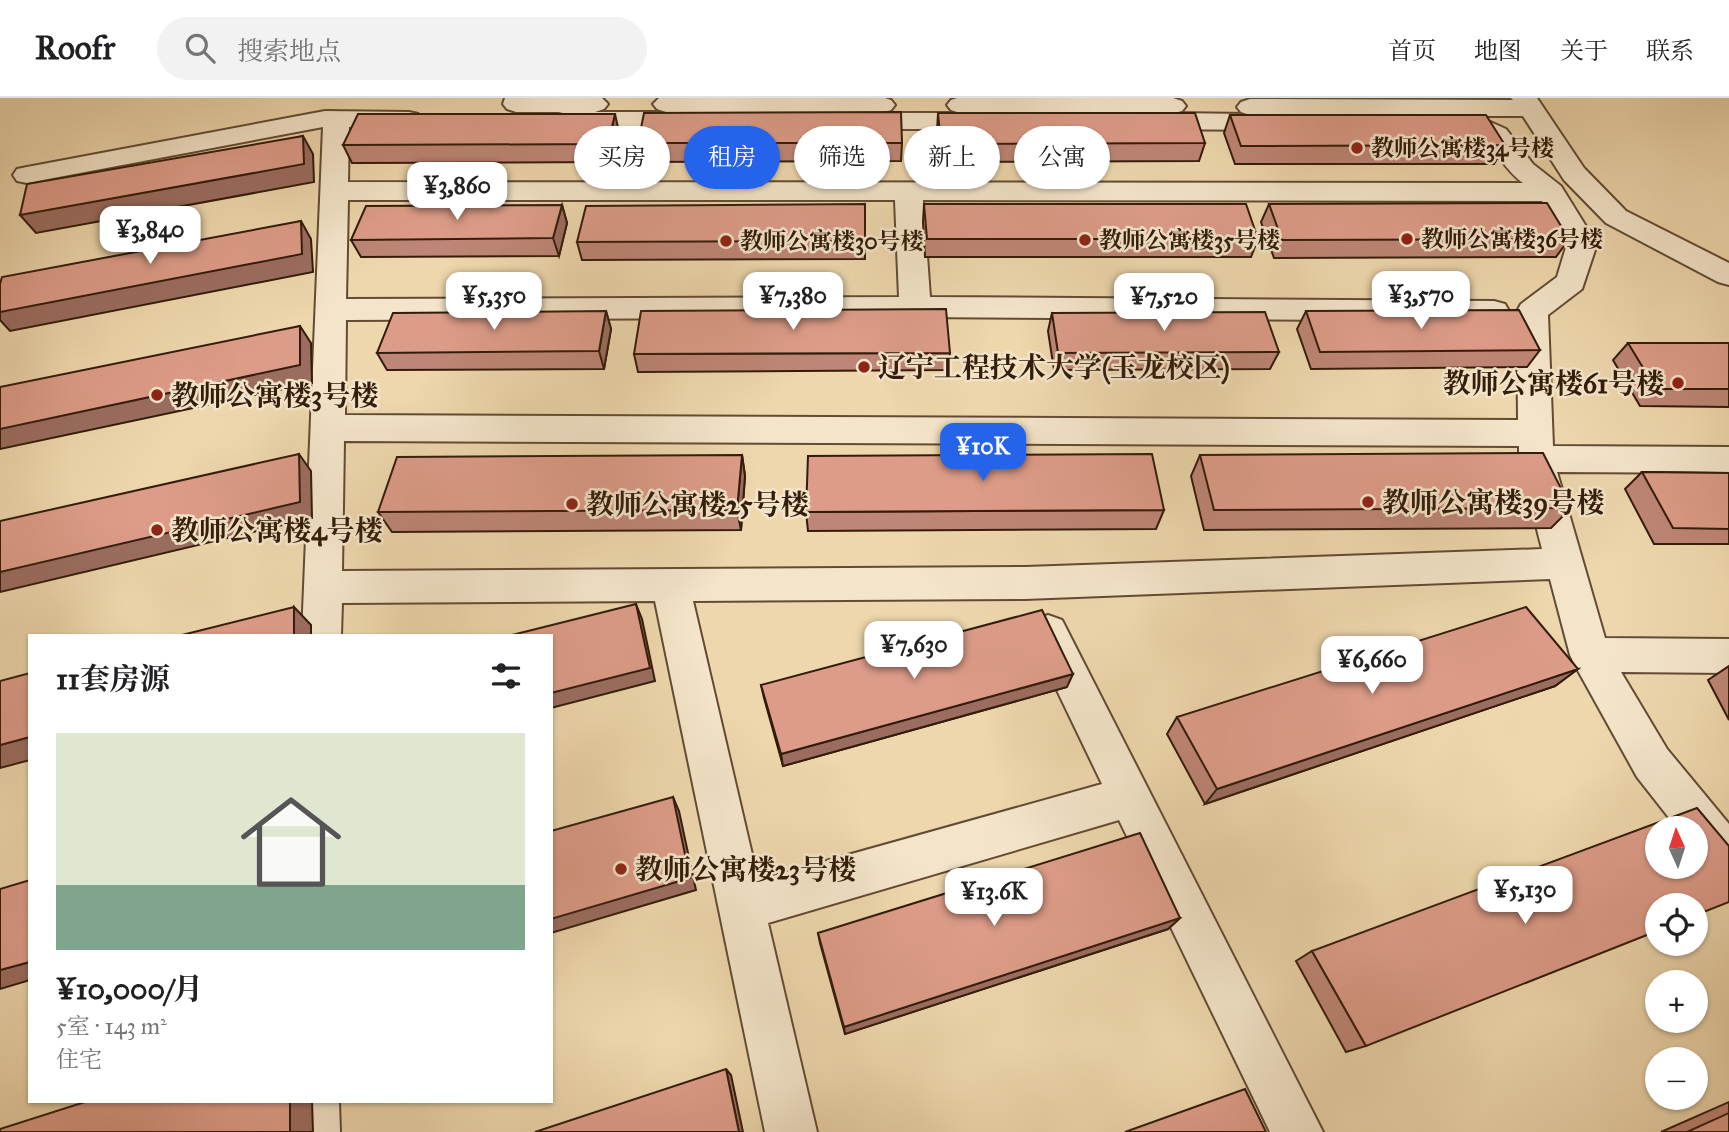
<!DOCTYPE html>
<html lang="zh">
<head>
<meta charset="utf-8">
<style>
	:root { --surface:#fff; --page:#f2f2f2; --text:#202124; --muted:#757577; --line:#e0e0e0; --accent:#2563eb }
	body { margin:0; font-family:"IM FELL Great Primer","Noto Serif SC",serif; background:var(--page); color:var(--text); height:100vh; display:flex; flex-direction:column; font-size:26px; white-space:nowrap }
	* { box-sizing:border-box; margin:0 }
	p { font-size:23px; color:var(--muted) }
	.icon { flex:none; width:38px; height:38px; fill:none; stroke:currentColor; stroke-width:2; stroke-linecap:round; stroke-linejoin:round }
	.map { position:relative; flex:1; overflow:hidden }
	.side { position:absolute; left:28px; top:536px; width:525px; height:469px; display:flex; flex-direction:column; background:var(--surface); border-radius:0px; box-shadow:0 2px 5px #0004 }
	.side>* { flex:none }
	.guide { position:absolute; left:574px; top:28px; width:665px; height:63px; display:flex; gap:14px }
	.needle { width:46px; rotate:357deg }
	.controls { position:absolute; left:1645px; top:718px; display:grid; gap:14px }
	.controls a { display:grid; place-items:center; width:63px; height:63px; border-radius:50%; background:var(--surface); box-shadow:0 2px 5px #0004; font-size:35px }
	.price { position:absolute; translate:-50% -60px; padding:0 16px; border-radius:14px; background:#fff; color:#222; font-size:23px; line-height:46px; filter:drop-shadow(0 2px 4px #0008) }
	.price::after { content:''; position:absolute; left:50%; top:42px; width:21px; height:16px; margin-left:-10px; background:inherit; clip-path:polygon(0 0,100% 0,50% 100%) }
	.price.selected { background:var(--accent); color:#fff }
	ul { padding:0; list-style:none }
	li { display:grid; align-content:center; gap:14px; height:371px; padding:0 28px }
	li span { display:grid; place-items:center; height:217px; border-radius:0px; color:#555 }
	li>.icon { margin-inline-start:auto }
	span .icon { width:126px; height:126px; fill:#fffc; stroke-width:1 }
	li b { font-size:30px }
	h2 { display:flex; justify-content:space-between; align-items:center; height:84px; padding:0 28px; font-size:30px }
	.pill { padding:0 24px; border-radius:32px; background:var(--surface); box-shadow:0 2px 5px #0004; font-size:24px; line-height:63px }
	.pill.selected { background:var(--accent); color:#fff }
	header { display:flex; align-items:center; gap:42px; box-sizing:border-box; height:98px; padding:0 35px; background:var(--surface); border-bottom:2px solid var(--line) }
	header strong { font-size:33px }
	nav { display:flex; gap:38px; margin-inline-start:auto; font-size:24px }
	.search { width:490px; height:63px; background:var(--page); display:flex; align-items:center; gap:18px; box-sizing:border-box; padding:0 24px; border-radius:38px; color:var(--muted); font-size:26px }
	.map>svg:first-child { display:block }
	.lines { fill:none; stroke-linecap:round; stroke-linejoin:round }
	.street-casing { stroke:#624b33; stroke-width:4 }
	.street { fill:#f4e5ca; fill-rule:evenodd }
	.wall { fill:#be8676; stroke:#331c0a; stroke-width:2 }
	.shaded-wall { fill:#9b6d60; stroke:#331c0a; stroke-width:2 }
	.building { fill:#dd9c89; stroke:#331c0a; stroke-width:2; fill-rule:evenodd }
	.poi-dot { fill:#8f2418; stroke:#f4e5ca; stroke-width:2.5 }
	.labels { text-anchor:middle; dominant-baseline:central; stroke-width:5; stroke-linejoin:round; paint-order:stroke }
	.far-poi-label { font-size:23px; font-weight:bold; fill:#331c0a; stroke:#f4e5ca; text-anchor:start }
	.poi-label { font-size:28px; font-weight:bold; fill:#331c0a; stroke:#f4e5ca; text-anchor:start }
</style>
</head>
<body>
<header>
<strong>Roofr</strong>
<div class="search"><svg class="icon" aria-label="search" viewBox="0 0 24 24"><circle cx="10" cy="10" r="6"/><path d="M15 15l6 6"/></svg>搜索地点</div>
<nav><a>首页</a><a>地图</a><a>关于</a><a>联系</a></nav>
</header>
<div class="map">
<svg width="1729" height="1034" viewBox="0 0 1729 1034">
	<rect width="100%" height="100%" fill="#eed7ad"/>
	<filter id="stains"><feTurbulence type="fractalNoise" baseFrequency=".00286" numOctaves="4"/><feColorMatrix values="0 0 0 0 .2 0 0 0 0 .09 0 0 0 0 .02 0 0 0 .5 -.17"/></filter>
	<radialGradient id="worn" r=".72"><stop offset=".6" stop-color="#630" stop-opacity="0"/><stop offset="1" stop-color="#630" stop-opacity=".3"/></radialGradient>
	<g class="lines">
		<defs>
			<path id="street" d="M505 0H602L608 6 604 11 595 14H516L507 11 503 6Z
				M659 0H885L891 2 895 7 891 12 882 15 666 14 657 11 653 6Z
				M957 0H1173L1182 3 1186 8 1182 13 1174 15 1247 16 1241 14 1237 9 1241 4 1250 1 1513 2 1511 0H1537L1584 70 1626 113 1729 165V187L1718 184 1606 125 1564 82 1523 18H1477L1506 31 1533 66 1561 88 1597 146 1582 191 1548 217 1553 348 1729 349V375L1557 374 1605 540 1729 541V575L1621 574 1667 651 1729 726V782C1701 770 1696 759 1696 730H1677L1637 679 1576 569 1570 557 1550 481 1025 501 693 503 758 782 1102 686 1029 534 1034 522 1048 517 1062 522 1323 1034H1270L1119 722 768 825 817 1034H765L655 503 342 505 341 537H302L323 29 27 85 17 83 13 77 17 71 27 69 325 13 409 14 418 16 422 22 418 28 409 30 349 29 348 84 1523 85C1491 60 1501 41 1454 30L1450 24 1458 17H1283L1289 18 1293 24 1289 30 1280 32 1144 31 1135 29 1131 23 1135 17 1142 16 960 15 951 12 947 7 951 2ZM348 102H895L899 199 346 201ZM923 102 1542 103 1567 146 1557 179 1521 206 1517 213 1518 322 345 317 346 222 915 219 1494 223 1505 220 1509 213 1505 206 1494 203 930 199ZM344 343 1519 348V361L1542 451 1025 469 342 473Z
				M563 14H696L705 16 709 22 705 28 696 30H563L554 28 550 22 554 16Z
				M850 15H990L999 17 1003 23 999 29 990 31H850L841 29 837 23 841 17Z
				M289 1003H339L340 1034H288Z"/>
		</defs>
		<use href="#street" class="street-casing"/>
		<use href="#street" class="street"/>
	</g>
	<path class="wall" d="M938 15 1205 45 1199 63 939 64 937 33Z
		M1230 17 1505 47 1494 66H1235L1224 35Z
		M619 34 612 64 352 65 343 47Z
		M638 45H902L901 63 642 64Z
		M865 106V161L582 162 577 144Z
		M924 106 1258 141 1251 159H925L923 124Z
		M1269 106 1569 141 1556 159 1274 160 1261 124Z
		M562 107 567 125 559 158 361 159 351 142Z
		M606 213 611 231 604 271 387 272 377 255Z
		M1306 213 1540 252 1527 269 1311 271 1297 231Z
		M1052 215 1279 254 1270 271 1054 272 1048 233Z
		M1628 245H1729V309L1640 308 1613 262Z
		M950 255 948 272 638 274 634 256Z
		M742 357 745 378 741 432 392 434 378 414Z
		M1200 357 1571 410 1551 430 1204 432 1191 378Z
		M1642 374 1729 375V446H1654L1625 391Z
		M1164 412 1156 431 808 433 806 414Z
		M1729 568V622L1708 582Z
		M1578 571 1555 588 1205 706 1167 636 1177 619Z
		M761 587 1067 589 783 668 764 600Z
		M1180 820 1168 831 845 936 820 845 818 835Z
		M1312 853 1366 948 1346 954 1296 863Z
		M1729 1004V1034H1661Z"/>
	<path class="shaded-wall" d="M615 16 619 34 612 64 608 46Z
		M303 38 313 56 314 84 36 135 20 117Z
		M562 107 567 125 559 158 553 140Z
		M301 123 311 141 313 174 10 233 0 222V214Z
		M606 213 611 231 604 271 599 253Z
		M300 228 311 245 312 285 0 351V331Z
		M299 356 311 373 312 420 0 494V474Z
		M742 357 745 378 741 432 737 412Z
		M636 506 642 521 655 583 551 610V595Z
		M294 509 311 527V537H294Z
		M1578 571 1555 588 1205 706 1217 691Z
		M1073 576 1067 589 783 668 781 656Z
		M30 639V662L0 670V647Z
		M673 699 679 713 696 792 551 835V821Z
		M1180 820 1168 831 845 936 844 929Z
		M30 864V882L0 891V872Z
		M726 971 731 977 743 1034H739Z
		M290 1003H312L313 1034H290Z"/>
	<path class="building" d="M901 14 902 45H638L644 15Z
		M938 15H1195L1205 45 941 46Z
		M358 16H615L608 46 343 47Z
		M1230 17H1486L1505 47 1241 48Z
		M303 38 304 66 20 117 27 86Z
		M1547 105 1569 141 1282 142 1269 106Z
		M865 106V143L577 144 586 108Z
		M924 106H1246L1258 141H927Z
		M562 107 553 140 351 142 366 108Z
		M301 123 302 156 0 214V186L2 179Z
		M946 211 950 255 634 256 641 213Z
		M1519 212 1540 252 1320 254 1306 213Z
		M606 213 599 253 377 255 393 215Z
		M1265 214 1279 254 1058 255 1052 215Z
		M300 228V267L0 331V289Z
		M1628 245H1729V291H1656Z
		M1543 355 1571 410 1214 412 1200 357Z
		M299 356 300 404 0 474V423Z
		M1152 356 1164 412 806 414 808 358Z
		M742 357 737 412 378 414 397 359Z
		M1642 374 1729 375V431L1673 430Z
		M636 506 650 570 551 595V537H512Z
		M294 509V537H182Z
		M1526 509 1578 571 1217 691 1177 619Z
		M1042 512 1073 576 781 656 761 587Z
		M30 575V639L0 647V583Z
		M673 699 690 780 551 821V733Z
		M1697 710 1729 748V804L1696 817V807H1657V833L1366 948 1312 853ZM1657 730H1696V768H1657Z
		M1140 735 1180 820 844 929 818 835Z
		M30 782V864L0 872V791Z
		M726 971 739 1034H535Z
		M1245 991 1266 1034H1125Z
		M88 1003H290V1034H0V1031Z
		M1729 1015V1034H1687Z"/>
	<g class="poi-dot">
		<circle cx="1357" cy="50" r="7"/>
		<circle cx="1407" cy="141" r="7"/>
		<circle cx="1085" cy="142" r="7"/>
		<circle cx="726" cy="143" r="7"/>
		<circle cx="864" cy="269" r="7"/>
		<circle cx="1678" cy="285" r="7"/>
		<circle cx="157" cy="297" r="7"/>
		<circle cx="1368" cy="404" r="7"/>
		<circle cx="572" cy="406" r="7"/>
		<circle cx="157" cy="432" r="7"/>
		<circle cx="621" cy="771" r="7"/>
	</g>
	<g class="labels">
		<g class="far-poi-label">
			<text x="1371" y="50">教师公寓楼34号楼</text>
			<text x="1421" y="141">教师公寓楼36号楼</text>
			<text x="1099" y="142">教师公寓楼35号楼</text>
			<text x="740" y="143">教师公寓楼30号楼</text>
		</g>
		<g class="poi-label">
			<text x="878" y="269">辽宁工程技术大学(玉龙校区)</text>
			<text x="1664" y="285" text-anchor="end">教师公寓楼61号楼</text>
			<text x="171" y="297">教师公寓楼3号楼</text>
			<text x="1382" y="404">教师公寓楼39号楼</text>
			<text x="586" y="406">教师公寓楼25号楼</text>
			<text x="171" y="432">教师公寓楼4号楼</text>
			<text x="635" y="771">教师公寓楼23号楼</text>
		</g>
	</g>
	<rect width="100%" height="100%" filter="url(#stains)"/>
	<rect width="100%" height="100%" fill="url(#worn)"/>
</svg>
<div class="controls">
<a><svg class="needle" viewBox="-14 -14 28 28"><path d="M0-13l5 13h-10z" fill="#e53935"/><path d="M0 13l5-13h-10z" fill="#757577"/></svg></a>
<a><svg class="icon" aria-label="locate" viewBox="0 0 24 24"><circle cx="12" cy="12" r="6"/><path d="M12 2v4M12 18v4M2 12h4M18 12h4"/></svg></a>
<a>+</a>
<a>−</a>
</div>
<b class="price" style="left:457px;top:124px">¥3,860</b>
<b class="price" style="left:150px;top:168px">¥3,840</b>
<b class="price" style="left:1421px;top:233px">¥3,570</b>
<b class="price" style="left:494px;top:234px">¥5,350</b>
<b class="price" style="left:793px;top:234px">¥7,380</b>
<b class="price" style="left:1164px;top:235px">¥7,520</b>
<b class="price selected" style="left:983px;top:385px">¥10K</b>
<b class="price" style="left:914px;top:583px">¥7,630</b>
<b class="price" style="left:1372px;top:598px">¥6,660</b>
<b class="price" style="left:1525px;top:828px">¥5,130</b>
<b class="price" style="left:994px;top:830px">¥13.6K</b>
<div class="guide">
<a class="pill">买房</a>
<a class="pill selected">租房</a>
<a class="pill">筛选</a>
<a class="pill">新上</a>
<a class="pill">公寓</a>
</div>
<section class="side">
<h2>11套房源<svg class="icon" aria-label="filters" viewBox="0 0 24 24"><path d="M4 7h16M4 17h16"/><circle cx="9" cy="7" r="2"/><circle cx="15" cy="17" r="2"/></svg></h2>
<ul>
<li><span style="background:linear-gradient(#dfe7d0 70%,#7fa58c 0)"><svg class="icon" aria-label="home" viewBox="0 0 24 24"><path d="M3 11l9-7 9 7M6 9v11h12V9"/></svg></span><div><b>¥10,000/月</b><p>5室 · 143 m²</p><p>住宅</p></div></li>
</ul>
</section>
</div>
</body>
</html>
